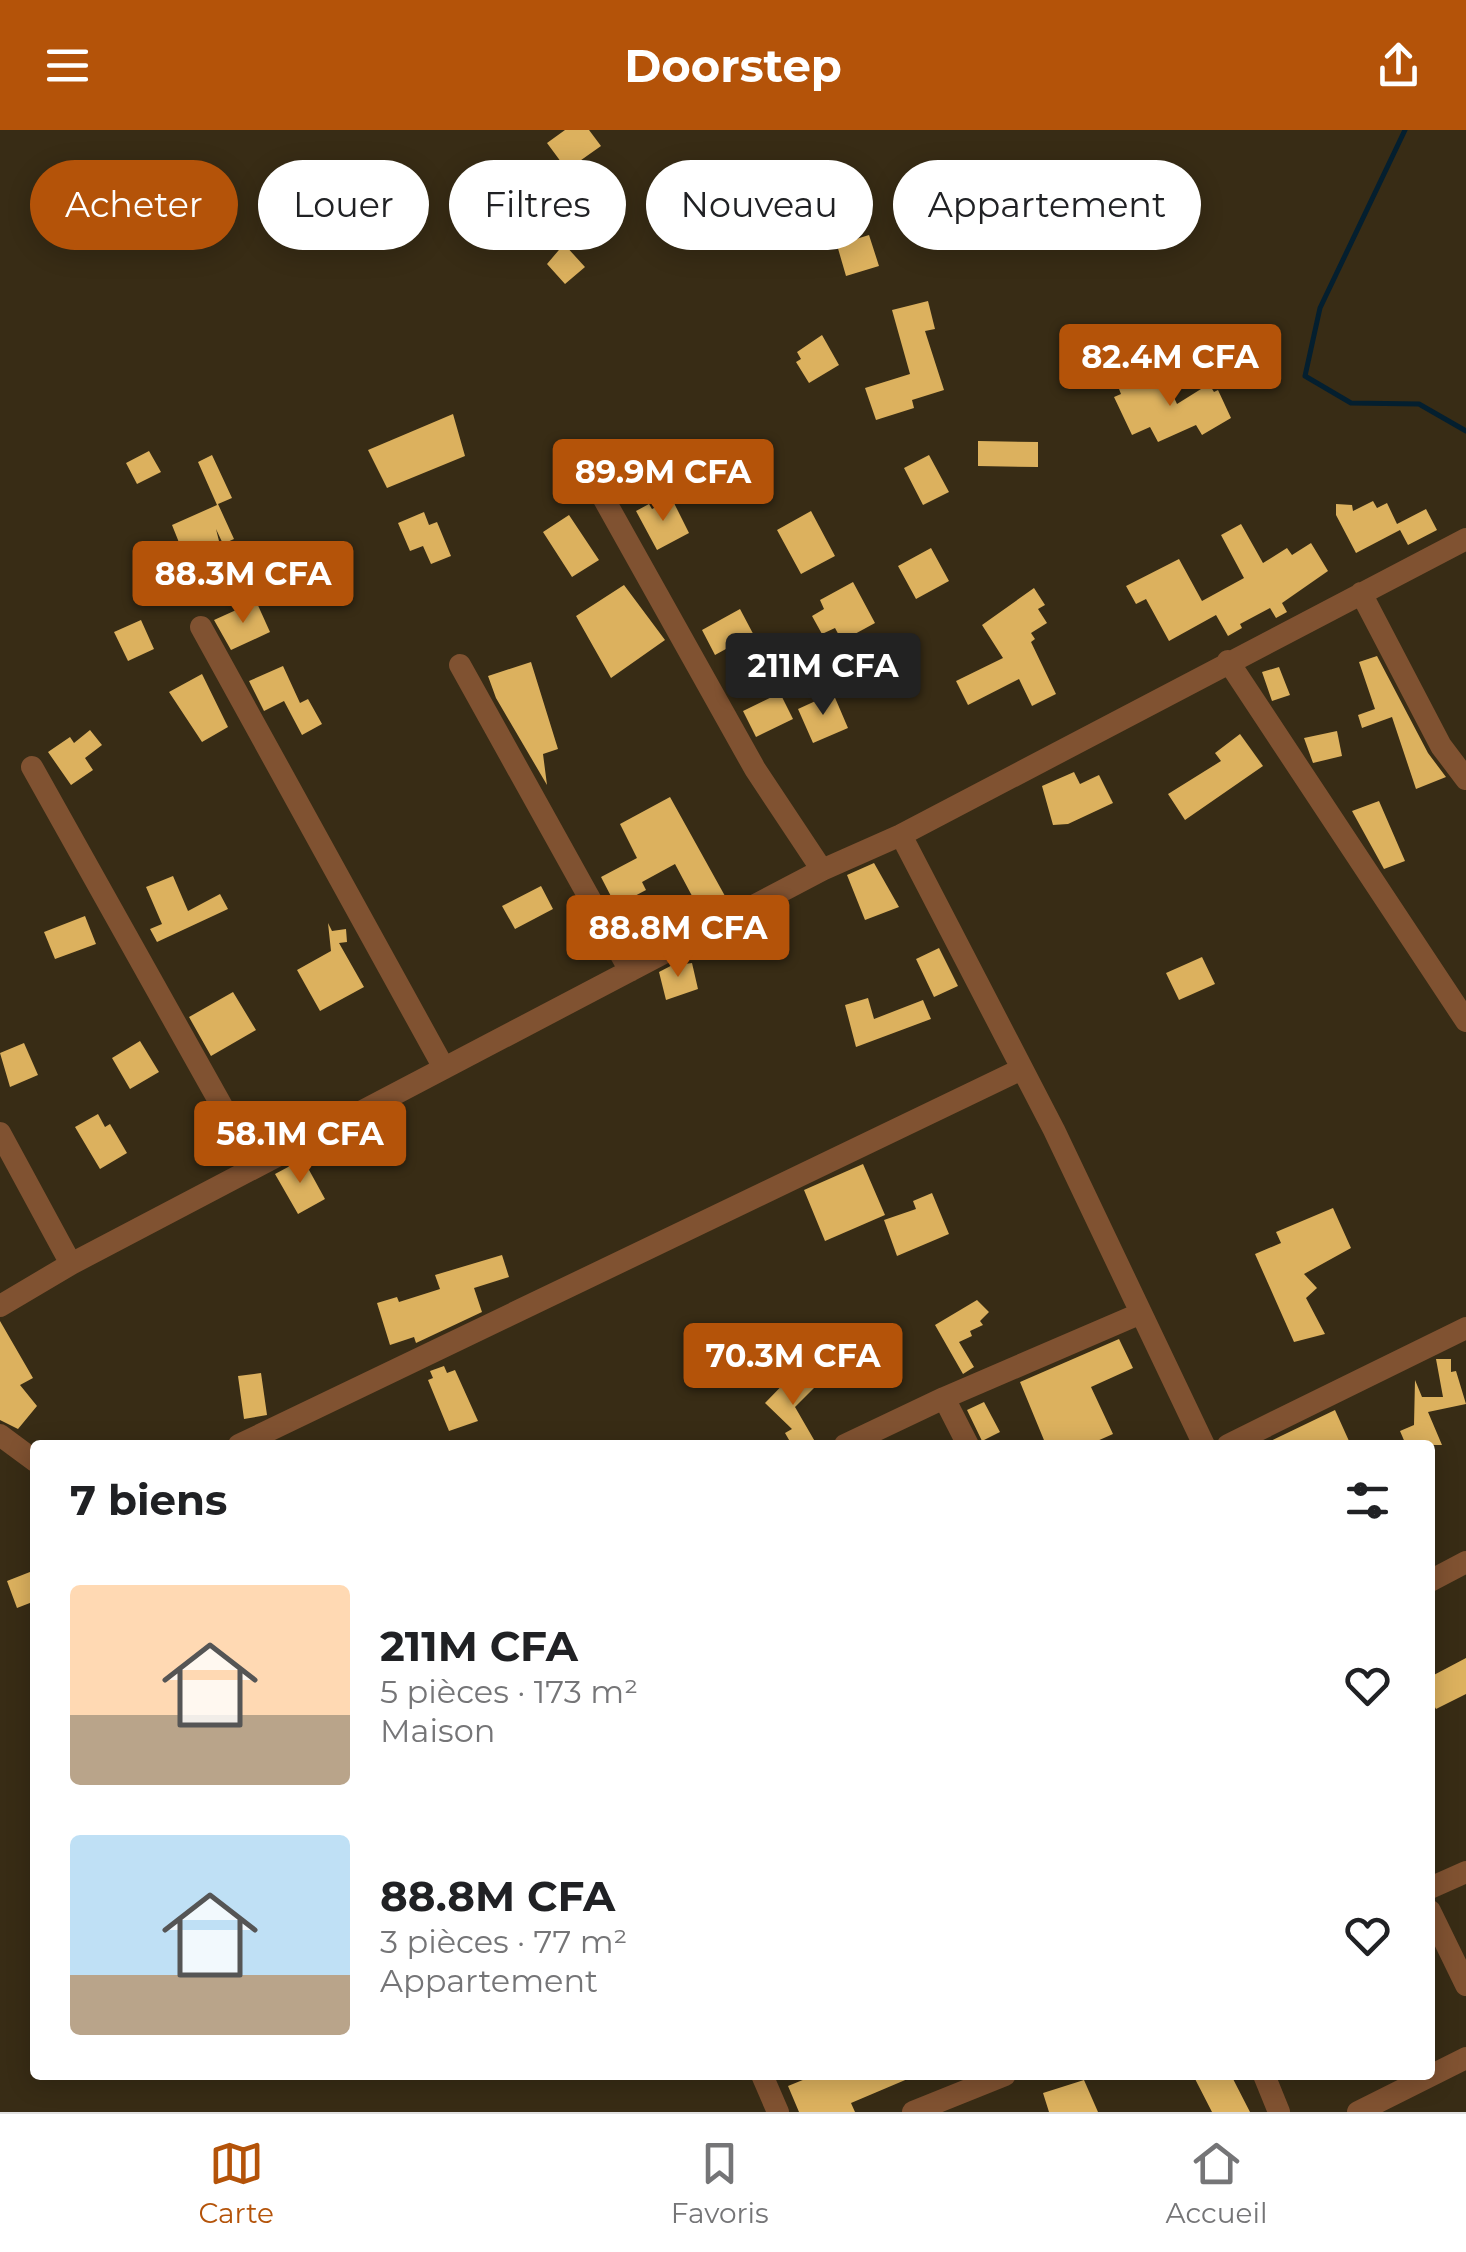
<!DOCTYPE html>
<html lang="fr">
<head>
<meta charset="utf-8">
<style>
	:root { --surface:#fff; --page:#f6f6f6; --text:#202124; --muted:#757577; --line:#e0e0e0; --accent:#b45309 }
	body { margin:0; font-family:Montserrat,sans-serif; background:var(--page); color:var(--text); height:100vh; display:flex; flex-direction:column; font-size:38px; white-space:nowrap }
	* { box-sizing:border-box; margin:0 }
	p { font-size:32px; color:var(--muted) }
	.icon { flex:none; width:55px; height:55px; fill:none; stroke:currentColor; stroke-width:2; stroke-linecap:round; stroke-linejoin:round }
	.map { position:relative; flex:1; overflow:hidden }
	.side { position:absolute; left:30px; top:1310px; width:1405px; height:640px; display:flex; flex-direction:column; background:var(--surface); border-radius:10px; box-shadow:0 5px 25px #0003 }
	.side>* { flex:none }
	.banner { position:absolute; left:30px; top:30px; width:1408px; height:90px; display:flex; gap:20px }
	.price { position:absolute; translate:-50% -85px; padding:0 22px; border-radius:10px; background:var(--accent); color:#fff; font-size:32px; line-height:65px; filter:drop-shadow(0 2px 5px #0008) }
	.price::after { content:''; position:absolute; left:50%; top:60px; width:30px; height:22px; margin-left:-15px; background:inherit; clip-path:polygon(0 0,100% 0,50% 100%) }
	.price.selected { background:#222; color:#fff }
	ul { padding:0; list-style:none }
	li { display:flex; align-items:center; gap:30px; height:250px; padding:0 40px }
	li span { display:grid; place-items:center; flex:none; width:280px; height:200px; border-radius:10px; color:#555 }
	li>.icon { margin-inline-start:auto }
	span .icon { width:120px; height:120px; fill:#fffc; stroke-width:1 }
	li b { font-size:42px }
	h2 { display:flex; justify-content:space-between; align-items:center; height:120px; padding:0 40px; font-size:42px }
	.pill { padding:0 35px; border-radius:45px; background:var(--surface); box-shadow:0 5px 25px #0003; font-size:35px; line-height:90px }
	.pill.selected { background:var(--accent); color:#fff }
	header { display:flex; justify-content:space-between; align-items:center; height:130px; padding:0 40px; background:var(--accent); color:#fff; font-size:45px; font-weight:700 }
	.tabs { display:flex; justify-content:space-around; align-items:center; height:140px; border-top:2px solid var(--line); background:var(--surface); font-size:28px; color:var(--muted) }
	.tabs a { display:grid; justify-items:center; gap:5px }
	.tabs .selected { color:var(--accent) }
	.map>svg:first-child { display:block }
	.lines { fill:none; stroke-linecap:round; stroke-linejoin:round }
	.stream { stroke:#041f2f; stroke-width:5 }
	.building { fill:#dcb15e }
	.minor { stroke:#805231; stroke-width:22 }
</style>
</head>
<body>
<header><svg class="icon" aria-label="menu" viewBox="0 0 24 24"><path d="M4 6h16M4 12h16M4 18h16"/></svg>Doorstep<svg class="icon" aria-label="share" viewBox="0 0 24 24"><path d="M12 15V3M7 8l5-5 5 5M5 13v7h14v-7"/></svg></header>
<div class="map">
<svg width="1466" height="1982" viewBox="0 0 1466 1982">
	<rect width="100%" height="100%" fill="#382c15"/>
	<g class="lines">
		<path class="stream" d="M1405 0 1320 178 1305 246 1351 273 1419 274 1466 301"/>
	</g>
	<path class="building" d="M565 0H589L601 16 567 40 547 13Z
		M869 105 879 136 846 146 837 115Z
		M564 114 585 137 565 154 547 134Z
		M928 171 935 199 925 201 944 260 912 270 914 278 876 290 865 258 910 244 892 180Z
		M822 205 839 235 809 253 796 232 801 229 797 222Z
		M1164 246 1177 274 1209 254 1214 262 1218 260 1231 288 1202 305 1196 295 1158 312 1150 297 1132 305 1114 267 1121 264 1119 259 1139 250 1142 256Z
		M453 284 465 326 387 358 368 320Z
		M978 311 1038 312V337L978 336Z
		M149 321 161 342 137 354 126 333Z
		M212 325 232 368 218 374 234 409 223 414 216 399 219 411 184 425 172 395 217 375 198 332Z
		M929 325 949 362 923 375 904 338Z
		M672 369 689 403 657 420 636 381 649 374 652 379Z
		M1373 371 1377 378 1387 373 1397 394 1426 379 1437 400 1408 415 1400 400 1356 423 1336 385V374L1352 375 1353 381Z
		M811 381 835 426 801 444 777 400Z
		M424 382 429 395 437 392 451 426 431 434 423 416 410 421 398 393Z
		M569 385 599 430 572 447 543 402Z
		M1241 394 1263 433 1287 418 1292 425 1311 413 1328 441 1282 473 1287 482 1276 488 1270 478 1240 494 1242 498 1228 506 1216 485 1169 511 1146 469 1136 474 1126 456 1179 429 1202 471 1244 448 1221 405Z
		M931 418 949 451 916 469 898 436Z
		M853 452 875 493 842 511 835 498 822 504 812 486 824 479 820 470Z
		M624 455 665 510 611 548 576 486Z
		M1034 458 1045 475 1038 479 1047 493 1031 503 1035 509 1031 512 1056 564 1032 576 1019 549 968 575 956 551 1003 528 982 495Z
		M256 471 270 502 231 520 214 490Z
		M740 479 758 513 740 523 735 514 715 525 702 500Z
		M141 490 154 519 128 531 114 502Z
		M1377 526 1428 623 1446 647 1416 659 1392 587 1362 598 1358 585 1375 579 1359 532Z
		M531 532 558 619 543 624 547 655 496 568 488 546Z
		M283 536 300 573 308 569 322 594 302 605 284 571 264 581 249 551Z
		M1279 537 1290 565 1272 571 1262 542Z
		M202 544 228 597 202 612 169 562Z
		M780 563 793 589 756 607 743 581Z
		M833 563 848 598 813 613 798 579Z
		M90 600 102 615 85 628 93 640 71 655 48 622 70 607 74 613Z
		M1337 601 1342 626 1313 633 1304 608Z
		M1240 604 1263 636 1185 690 1168 664 1221 631 1215 623Z
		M1074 642 1080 654 1099 645 1113 673 1068 694 1053 695 1042 656Z
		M670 667 725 766 699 779 675 734 642 752 646 760 616 776 601 747 637 728 620 694Z
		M1379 671 1405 731 1384 739 1352 681Z
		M874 733 899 777 865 790 847 745Z
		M173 746 188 781 220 764 228 779 157 812 150 799 162 794 146 757Z
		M541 756 553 779 515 799 502 776Z
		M85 786 96 814 55 829 44 802Z
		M328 793 332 801 346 799 347 812 339 813 364 857 320 881 297 840 331 821Z
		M939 818 958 856 934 867 916 829Z
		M1202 827 1215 854 1179 870 1166 843Z
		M684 829 685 834 692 833 698 859 666 870 659 842Z
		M233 862 256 900 211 926 189 887Z
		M868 868 874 889 923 870 931 889 856 917 845 875Z
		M140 911 159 942 130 959 112 928Z
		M24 913 38 945 10 957 0 923Z
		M98 984 105 997 110 994 127 1023 100 1039 75 997Z
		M303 1029 325 1069 298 1084 275 1044Z
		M863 1034 885 1085 825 1111 804 1060Z
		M932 1063 949 1104 897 1126 884 1090 916 1079 913 1071Z
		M1333 1078 1351 1118 1304 1144 1317 1158 1306 1168 1325 1204 1294 1212 1255 1124 1281 1113 1276 1102Z
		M502 1125 509 1147 474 1158 482 1182 416 1213 414 1207 390 1215 377 1173 397 1167 399 1172 440 1159 435 1145Z
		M977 1170 989 1182 980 1191 983 1195 970 1201 972 1206 959 1212 974 1237 963 1244 935 1195Z
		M0 1191 33 1248 20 1255 37 1276 18 1299 0 1290Z
		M1119 1209 1133 1238 1091 1257 1113 1304 1088 1315H1046L1020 1252Z
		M1436 1229H1451V1242L1456 1241 1466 1274 1428 1282 1442 1315H1406L1400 1301 1414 1295 1415 1250 1422 1267H1443Z
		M444 1236 447 1243 455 1240 478 1291 449 1301 428 1250 433 1248 430 1241Z
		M797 1240 815 1257 795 1277 817 1315H792L785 1303 792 1299 765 1273Z
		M261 1243 267 1285 244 1289 238 1246Z
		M984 1272 1000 1302 982 1311 967 1280Z
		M1335 1280 1349 1311 1340 1315H1262Z
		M35 1440V1471L17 1478 7 1451Z
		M1466 1528V1564L1436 1579 1430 1568V1547Z
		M815 1945H917L851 1973 855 1982H799L788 1956Z
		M1193 1945H1231L1250 1982H1212Z
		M1084 1950 1098 1982H1049L1043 1963Z"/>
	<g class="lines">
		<path class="minor" d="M600 362 755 639 822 740
			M1361 463 1441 616 1466 649
			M201 497 444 938
			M1228 531 1466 891
			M460 535 630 841
			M32 637 256 1037
			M901 705 1054 1000 1204 1315
			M0 1003 71 1134
			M0 1176 71 1134 822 740 901 705 1466 409
			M0 1305 35 1331
			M239 1315 1022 939
			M845 1315 944 1268
			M968 1315 944 1268 1139 1184
			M1228 1315 1466 1198
			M1430 1451 1466 1432
			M1430 1758 1466 1742
			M1430 1781 1466 1855
			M762 1945 778 1982
			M1264 1945 1279 1982
			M913 1982 1005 1945
			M1358 1982 1466 1928"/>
	</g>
</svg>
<b class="price" style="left:1170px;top:279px">82.4M CFA</b>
<b class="price" style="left:663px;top:394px">89.9M CFA</b>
<b class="price" style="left:243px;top:496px">88.3M CFA</b>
<b class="price selected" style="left:823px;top:588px">211M CFA</b>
<b class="price" style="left:678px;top:850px">88.8M CFA</b>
<b class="price" style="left:300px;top:1056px">58.1M CFA</b>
<b class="price" style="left:793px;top:1278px">70.3M CFA</b>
<div class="banner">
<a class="pill selected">Acheter</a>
<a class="pill">Louer</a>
<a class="pill">Filtres</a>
<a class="pill">Nouveau</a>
<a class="pill">Appartement</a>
</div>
<section class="side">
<h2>7 biens<svg class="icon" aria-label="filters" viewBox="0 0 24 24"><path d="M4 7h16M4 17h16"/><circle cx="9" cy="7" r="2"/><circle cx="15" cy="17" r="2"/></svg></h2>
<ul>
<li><span style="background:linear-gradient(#ffd9b3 65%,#b9a48a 0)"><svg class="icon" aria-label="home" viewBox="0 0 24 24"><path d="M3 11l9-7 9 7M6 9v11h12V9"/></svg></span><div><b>211M CFA</b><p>5 pièces · 173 m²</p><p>Maison</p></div><svg class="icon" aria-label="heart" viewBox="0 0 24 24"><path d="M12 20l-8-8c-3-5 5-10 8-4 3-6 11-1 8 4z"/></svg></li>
<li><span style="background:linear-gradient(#bfe0f5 70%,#b9a48a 0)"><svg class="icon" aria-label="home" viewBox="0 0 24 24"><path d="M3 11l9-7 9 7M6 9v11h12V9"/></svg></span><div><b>88.8M CFA</b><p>3 pièces · 77 m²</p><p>Appartement</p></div><svg class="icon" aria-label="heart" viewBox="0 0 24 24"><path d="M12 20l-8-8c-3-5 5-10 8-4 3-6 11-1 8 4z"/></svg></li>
</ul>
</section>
</div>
<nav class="tabs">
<a class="selected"><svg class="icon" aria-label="map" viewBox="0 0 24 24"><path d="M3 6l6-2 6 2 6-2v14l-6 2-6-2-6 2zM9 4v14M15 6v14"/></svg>Carte</a>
<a><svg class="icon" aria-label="saved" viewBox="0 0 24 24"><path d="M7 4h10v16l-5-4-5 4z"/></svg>Favoris</a>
<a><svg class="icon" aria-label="home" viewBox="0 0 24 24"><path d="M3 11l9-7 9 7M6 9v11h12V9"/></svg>Accueil</a>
</nav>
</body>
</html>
